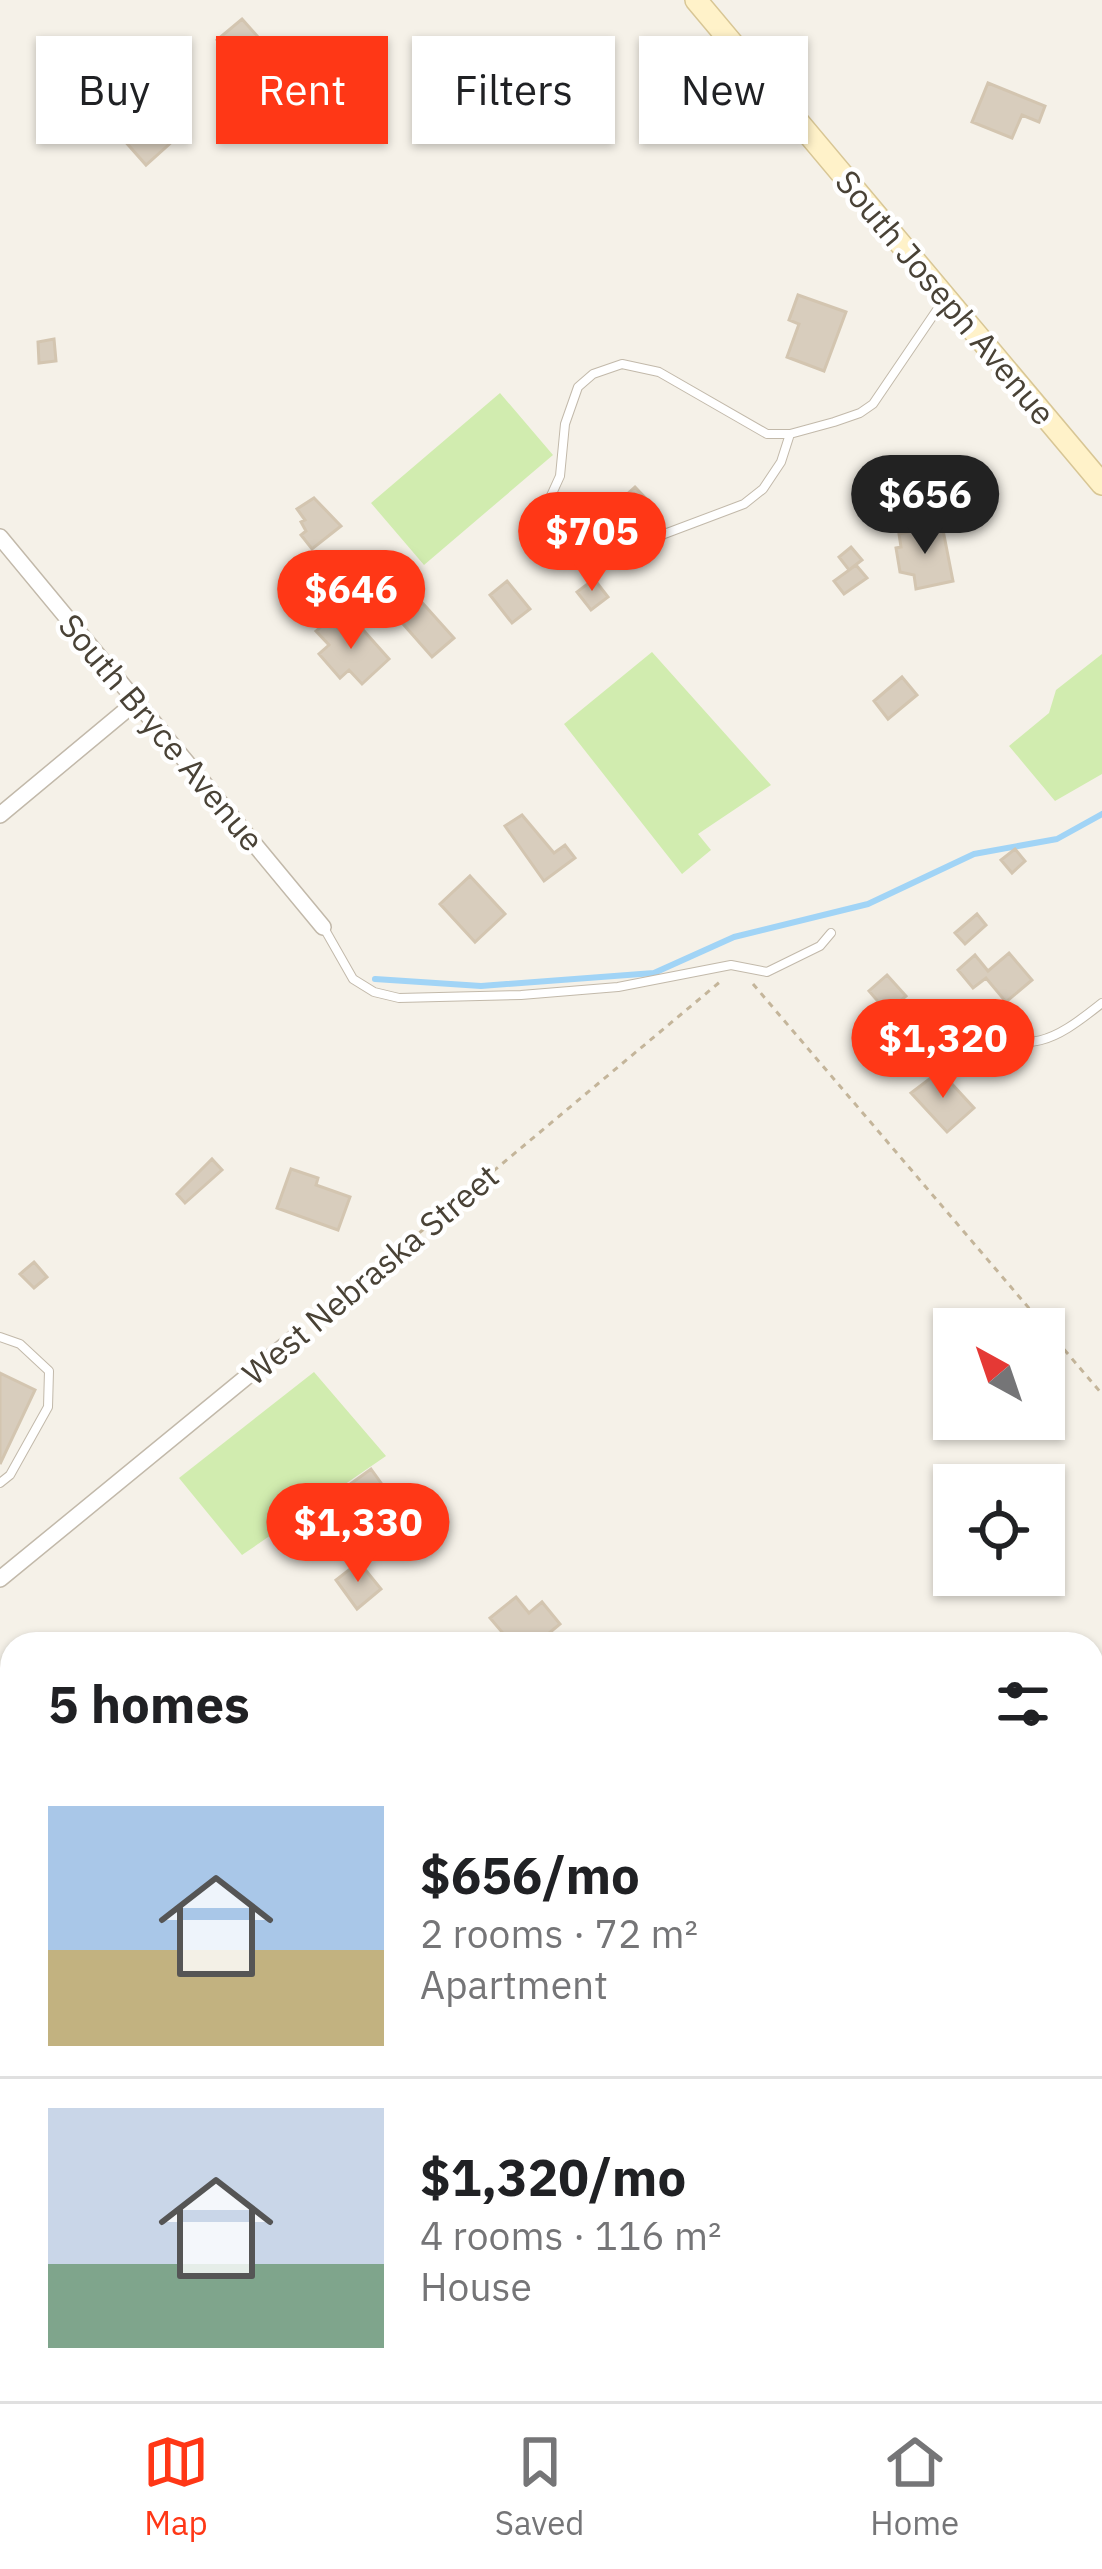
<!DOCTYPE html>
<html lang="en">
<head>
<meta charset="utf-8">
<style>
	:root { --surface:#fff; --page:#f6f6f6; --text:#202124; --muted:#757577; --line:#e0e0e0; --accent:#ff3716 }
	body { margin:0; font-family:"IBM Plex Sans",sans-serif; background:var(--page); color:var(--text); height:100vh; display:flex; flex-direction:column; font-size:45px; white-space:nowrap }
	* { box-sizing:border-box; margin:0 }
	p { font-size:39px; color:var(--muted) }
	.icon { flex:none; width:66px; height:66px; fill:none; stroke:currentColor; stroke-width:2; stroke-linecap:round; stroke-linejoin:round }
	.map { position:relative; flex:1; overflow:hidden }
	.side { position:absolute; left:0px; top:1632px; width:1104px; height:771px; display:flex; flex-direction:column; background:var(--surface); border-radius:36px 36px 0 0; box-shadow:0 3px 9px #0004 }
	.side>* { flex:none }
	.guide { position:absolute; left:36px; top:36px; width:1032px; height:108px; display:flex; gap:24px }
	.needle { width:78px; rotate:320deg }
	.controls { position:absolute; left:933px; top:1308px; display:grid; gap:24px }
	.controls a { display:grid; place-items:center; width:132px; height:132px; border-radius:0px; background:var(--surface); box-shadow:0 3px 9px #0004; font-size:60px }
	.price { position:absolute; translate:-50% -102px; padding:0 27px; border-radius:42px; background:var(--accent); color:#fff; font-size:39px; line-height:78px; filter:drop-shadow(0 3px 6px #0008) }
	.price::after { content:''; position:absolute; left:50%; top:72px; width:36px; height:27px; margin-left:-18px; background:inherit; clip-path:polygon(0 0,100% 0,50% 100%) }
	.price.selected { background:#222; color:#fff }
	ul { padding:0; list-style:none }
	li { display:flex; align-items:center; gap:36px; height:300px; padding:0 48px }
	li+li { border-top:3px solid var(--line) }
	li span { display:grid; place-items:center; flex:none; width:336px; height:240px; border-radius:0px; color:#555 }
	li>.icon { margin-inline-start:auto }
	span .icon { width:144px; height:144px; fill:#fffc; stroke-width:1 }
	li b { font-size:51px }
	h2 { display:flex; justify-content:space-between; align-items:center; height:144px; padding:0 48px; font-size:51px }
	.tag { padding:0 42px; border-radius:0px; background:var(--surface); box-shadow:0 3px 9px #0004; font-size:42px; line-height:108px }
	.tag.selected { background:var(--accent); color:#fff }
	.menu { display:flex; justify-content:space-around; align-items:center; height:168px; border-top:3px solid var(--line); background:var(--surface); font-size:33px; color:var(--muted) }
	.menu a { display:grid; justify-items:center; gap:6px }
	.menu .selected { color:var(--accent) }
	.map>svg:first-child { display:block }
	.green { fill:#d1ecaf }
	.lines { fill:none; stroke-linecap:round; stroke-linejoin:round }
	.stream { stroke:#a1d4f6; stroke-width:6 }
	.building { fill:#d8cdbd; stroke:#d3c5b0; stroke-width:3 }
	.service-casing { stroke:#c2b9aa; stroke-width:10 }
	.minor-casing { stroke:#c2b9aa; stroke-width:18 }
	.tertiary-casing { stroke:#c2b9aa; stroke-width:21 }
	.secondary-casing { stroke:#d8c695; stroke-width:24 }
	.path { stroke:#c4b59a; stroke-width:3; stroke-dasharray:6 6; stroke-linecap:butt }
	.service { stroke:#fff; stroke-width:8 }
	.minor { stroke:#fff; stroke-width:15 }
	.tertiary { stroke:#fff; stroke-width:18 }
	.secondary { stroke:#fff2c9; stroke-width:21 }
	.labels { text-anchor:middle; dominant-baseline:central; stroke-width:9; stroke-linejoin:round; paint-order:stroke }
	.street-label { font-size:33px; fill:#494236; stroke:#fff }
</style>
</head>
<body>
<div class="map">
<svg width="1102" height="2401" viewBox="0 0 1102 2401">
	<rect width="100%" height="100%" fill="#f5f1e8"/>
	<path class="green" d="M500 393 553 455 424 565 371 503Z
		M652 652 771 785 698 834 711 850 682 874 564 724Z
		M1102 654V774L1055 801 1009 746 1049 713 1056 690Z
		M314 1372 386 1456 242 1555 179 1478Z
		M1102 2153V2401H805L817 2391H1092V2162Z"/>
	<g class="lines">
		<path class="stream" d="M375 979 481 986 654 973 734 937 868 904 974 854 1057 839 1102 814"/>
	</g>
	<path class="building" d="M242 19 274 55 250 77 217 40Z
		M564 46 578 59 565 73 605 111 583 135 539 93 560 72 549 62Z
		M124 63 184 131 146 165 86 97Z
		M988 83 1045 106 1039 122 1022 115 1012 138 972 122Z
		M798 295 846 312 824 371 787 357 799 324 789 320Z
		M54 339 56 361 39 363 38 342Z
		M635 487 653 506 612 542 596 522Z
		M314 498 341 526 312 549 301 535 306 531 301 522 305 520 297 509Z
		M942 525 953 581 916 589 914 575 900 572 896 548 901 547 899 534Z
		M851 547 862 560 849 570 839 557Z
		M856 565 867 578 844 594 834 581Z
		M594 579 608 597 591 610 577 592Z
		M507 581 530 609 512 623 490 595Z
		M418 598 454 638 432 657 397 617Z
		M330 619 343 634 357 623 389 659 362 684 349 670 340 678 319 654 329 645 316 631Z
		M902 677 917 695 888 719 874 701Z
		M522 815 554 853 565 845 575 858 544 881 505 826Z
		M1015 849 1025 861 1012 873 1001 860Z
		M470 876 505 914 475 942 440 904Z
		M977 914 986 925 965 944 955 933Z
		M1009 953 1032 980 1006 1002 986 978 973 988 958 970 975 955 988 971Z
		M887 975 906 996 887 1012 869 991Z
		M940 1071 974 1108 947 1132 911 1093Z
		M212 1159 222 1170 185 1203 177 1194Z
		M291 1169 318 1178 316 1185 350 1197 338 1230 277 1208Z
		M34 1262 47 1277 34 1288 20 1274Z
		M0 1373 35 1390 0 1464Z
		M371 1469 381 1483 362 1499 349 1485Z
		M311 1513 323 1530 300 1543 290 1528Z
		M428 1513 437 1525 396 1558 386 1545Z
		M359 1562 381 1589 357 1609 336 1580Z
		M516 1597 529 1613 542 1602 560 1624 536 1644H488L502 1632 490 1618Z"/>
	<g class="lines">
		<defs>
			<path id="service" d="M790 434 781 462 763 489 744 504 659 536 609 560 581 559 565 545 555 525 550 498 560 476 565 424 578 387 593 374 622 364 659 372 767 434H790L834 422 860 413 873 404 945 298
				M324 928 353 979 374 992 399 998 521 995 618 987 731 965 767 972 820 946 831 933
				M969 1037C1036 1048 1048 1046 1102 1003
				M0 1337 20 1344 49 1371 48 1407 10 1475 0 1483"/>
			<path id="minor" d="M0 537 323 927
				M0 815 137 701
				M0 1579 294 1338
				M1092 1779 1102 1771"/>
			<path id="tertiary" d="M0 1858 12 1872
				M450 2391 459 2401"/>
			<path id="secondary" d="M696 0 1102 484"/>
		</defs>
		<use href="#service" class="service-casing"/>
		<use href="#minor" class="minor-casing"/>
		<use href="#tertiary" class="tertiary-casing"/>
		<use href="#secondary" class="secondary-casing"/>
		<path class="path" d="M753 984 1102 1394
			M309 1325 721 981"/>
		<use href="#service" class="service"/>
		<use href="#minor" class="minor"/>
		<use href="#tertiary" class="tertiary"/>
		<use href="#secondary" class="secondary"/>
	</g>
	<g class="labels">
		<g class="street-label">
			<text transform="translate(946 297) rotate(50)">South Joseph Avenue</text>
			<text transform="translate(162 732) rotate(50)">South Bryce Avenue</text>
			<text transform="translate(370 1274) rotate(-40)">West Nebraska Street</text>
		</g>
	</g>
</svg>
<div class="controls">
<a><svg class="needle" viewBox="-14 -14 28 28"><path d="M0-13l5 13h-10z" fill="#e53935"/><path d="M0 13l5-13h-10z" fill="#757577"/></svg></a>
<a><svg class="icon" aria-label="locate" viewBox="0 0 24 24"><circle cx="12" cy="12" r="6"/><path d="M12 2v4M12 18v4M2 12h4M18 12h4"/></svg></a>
</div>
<b class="price selected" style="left:925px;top:557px">$656</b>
<b class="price" style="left:592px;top:594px">$705</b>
<b class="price" style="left:351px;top:652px">$646</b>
<b class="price" style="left:943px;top:1101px">$1,320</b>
<b class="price" style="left:358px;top:1585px">$1,330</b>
<div class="guide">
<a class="tag">Buy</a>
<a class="tag selected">Rent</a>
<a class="tag">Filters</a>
<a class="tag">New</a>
</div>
<section class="side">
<h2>5 homes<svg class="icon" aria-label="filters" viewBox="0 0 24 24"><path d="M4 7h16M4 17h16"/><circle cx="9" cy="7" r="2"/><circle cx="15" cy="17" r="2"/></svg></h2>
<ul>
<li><span style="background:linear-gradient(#a9c7e8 60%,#c2b280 0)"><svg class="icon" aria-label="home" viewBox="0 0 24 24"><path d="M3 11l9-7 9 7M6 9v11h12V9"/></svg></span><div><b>$656/mo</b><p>2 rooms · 72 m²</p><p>Apartment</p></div></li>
<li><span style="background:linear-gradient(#c9d6e8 65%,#7fa58c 0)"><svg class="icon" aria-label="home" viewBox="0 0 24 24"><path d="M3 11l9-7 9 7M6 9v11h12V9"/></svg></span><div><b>$1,320/mo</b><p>4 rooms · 116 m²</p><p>House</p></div></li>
</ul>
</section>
</div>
<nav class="menu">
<a class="selected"><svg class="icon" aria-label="map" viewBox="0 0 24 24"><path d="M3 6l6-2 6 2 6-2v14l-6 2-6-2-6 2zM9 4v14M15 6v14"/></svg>Map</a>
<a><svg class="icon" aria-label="saved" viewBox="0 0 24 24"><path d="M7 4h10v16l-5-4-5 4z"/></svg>Saved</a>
<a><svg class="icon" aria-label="home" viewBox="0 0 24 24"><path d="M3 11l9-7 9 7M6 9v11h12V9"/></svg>Home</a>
</nav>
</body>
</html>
